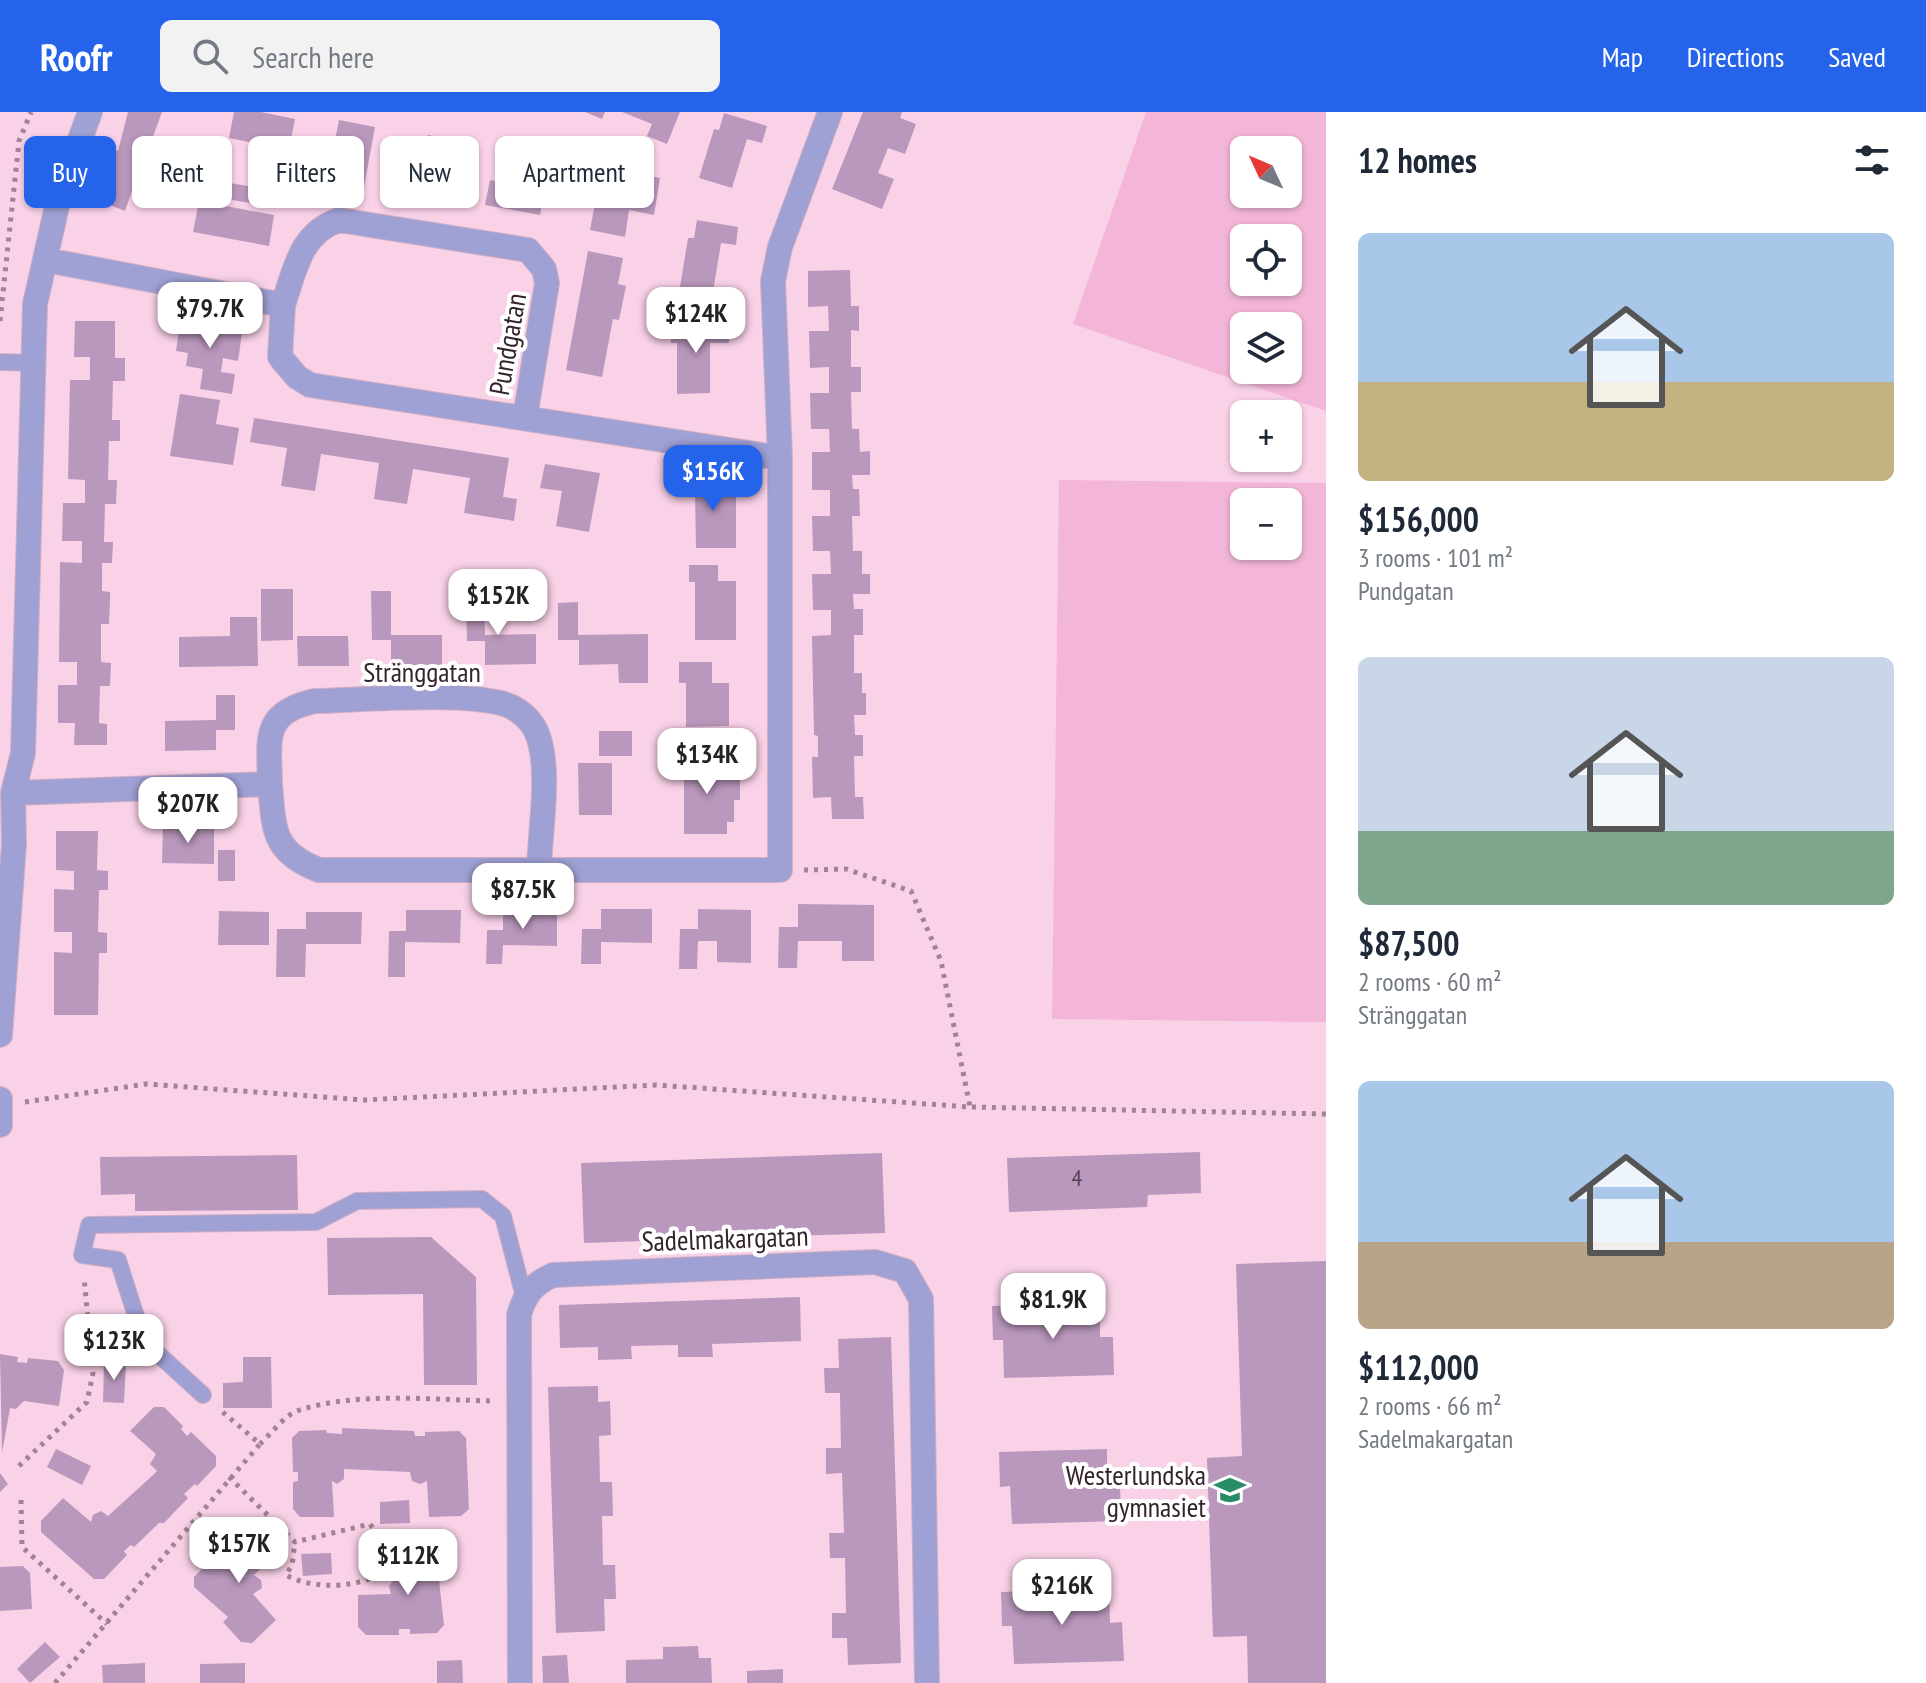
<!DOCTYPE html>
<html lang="en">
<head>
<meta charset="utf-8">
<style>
	:root { --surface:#fff; --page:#f2f2f3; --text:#1f2937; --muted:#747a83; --accent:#2563eb }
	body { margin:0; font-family:"PT Sans Narrow",sans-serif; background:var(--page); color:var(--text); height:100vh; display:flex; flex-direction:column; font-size:30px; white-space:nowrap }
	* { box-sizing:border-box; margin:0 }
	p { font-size:26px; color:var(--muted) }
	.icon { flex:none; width:44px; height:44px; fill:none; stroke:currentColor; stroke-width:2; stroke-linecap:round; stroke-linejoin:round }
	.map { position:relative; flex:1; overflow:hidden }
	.side { display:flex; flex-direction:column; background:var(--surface); width:600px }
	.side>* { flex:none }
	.banner { position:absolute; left:24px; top:24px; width:760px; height:72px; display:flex; gap:16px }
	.needle { width:52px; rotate:314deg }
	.tools { position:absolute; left:1230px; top:24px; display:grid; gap:16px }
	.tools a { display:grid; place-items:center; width:72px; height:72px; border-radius:12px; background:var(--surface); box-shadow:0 2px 6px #0004; font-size:40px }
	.price { position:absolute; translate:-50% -68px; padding:0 18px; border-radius:16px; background:#fff; color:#222; font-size:26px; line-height:52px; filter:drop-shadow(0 2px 4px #0008) }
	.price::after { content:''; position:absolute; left:50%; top:48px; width:24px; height:18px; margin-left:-12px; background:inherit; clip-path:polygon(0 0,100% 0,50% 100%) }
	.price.active { background:var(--accent); color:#fff }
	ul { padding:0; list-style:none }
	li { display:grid; align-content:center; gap:16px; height:424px; padding:0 32px }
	li span { display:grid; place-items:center; height:248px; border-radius:12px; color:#555 }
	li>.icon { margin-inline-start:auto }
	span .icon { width:144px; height:144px; fill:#fffc; stroke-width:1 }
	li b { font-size:34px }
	h2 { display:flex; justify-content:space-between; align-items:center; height:96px; padding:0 32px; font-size:34px }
	.chip { padding:0 28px; border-radius:12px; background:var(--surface); box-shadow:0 2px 6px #0004; font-size:28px; line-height:72px }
	.chip.active { background:var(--accent); color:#fff }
	header { display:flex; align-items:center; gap:48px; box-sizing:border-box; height:112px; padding:0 40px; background:var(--accent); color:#fff }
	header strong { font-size:38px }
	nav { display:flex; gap:44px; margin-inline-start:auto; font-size:28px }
	.search { width:560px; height:72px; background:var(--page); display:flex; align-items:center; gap:20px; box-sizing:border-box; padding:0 28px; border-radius:12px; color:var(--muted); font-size:30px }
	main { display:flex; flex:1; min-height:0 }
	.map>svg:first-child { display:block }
	.green { fill:#f3b6d9; fill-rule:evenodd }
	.building { fill:#ba98bd }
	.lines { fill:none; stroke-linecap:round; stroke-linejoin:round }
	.lane-casing { stroke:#d2afc3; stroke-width:18 }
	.street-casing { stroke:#d2afc3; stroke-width:26 }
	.path { stroke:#a18394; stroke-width:5; stroke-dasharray:4 6; stroke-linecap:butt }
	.lane { stroke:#9fa0d4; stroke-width:16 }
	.street { stroke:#9fa0d4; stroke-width:24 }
	.labels { text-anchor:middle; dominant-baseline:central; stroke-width:8; stroke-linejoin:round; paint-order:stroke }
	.number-label { font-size:24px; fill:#564051 }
	.street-label { font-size:28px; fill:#34222d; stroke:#fff }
	.poi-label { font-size:28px; fill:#34222d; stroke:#fff; text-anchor:end }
</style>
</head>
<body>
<header>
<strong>Roofr</strong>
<div class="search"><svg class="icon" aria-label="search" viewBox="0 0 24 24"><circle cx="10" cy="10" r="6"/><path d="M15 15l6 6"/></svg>Search here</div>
<nav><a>Map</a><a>Directions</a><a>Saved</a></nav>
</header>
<main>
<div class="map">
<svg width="1326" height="1571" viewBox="0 0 1326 1571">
	<rect width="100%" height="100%" fill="#fad2e8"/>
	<path class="green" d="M1146 0H1326V299L1073 212ZM1244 38H1288V82H1244ZM1244 126H1288V170H1244ZM1244 214H1288V258H1244Z
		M1059 368 1326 371V910L1052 907ZM1244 390H1288V434H1244Z"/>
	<path class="building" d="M128 0H162L151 30 159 33 153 51 143 48 125 99 95 87 113 37 118 39Z
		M234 0H261L295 7 289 38 229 26Z
		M585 0H605L602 7Z
		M622 0H680L667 32 647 24 652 12Z
		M863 0H902L900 6 916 12 905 42 888 36 878 61 894 67 882 97 832 77Z
		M724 1 767 14 762 31 747 27 732 76 699 66 714 17 719 18Z
		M339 8 375 15 364 75 291 62 295 37 332 44Z
		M428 23 463 30 452 88 398 78 402 55 421 58Z
		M517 37 550 44 540 103 485 93 490 68 511 72Z
		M602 55 660 66 654 103 629 98 625 125 590 118Z
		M230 71 265 77 261 93 227 87Z
		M199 89 274 103 269 134 193 120Z
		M697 108 738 115 736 133 721 131 713 180 680 175 688 126H694Z
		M588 139 623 146 618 172 626 174 619 208 613 207 602 265 566 258Z
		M850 158 851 194H859V219L851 218V255H861V280H851L852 317H859L860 340 870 339V363H852L853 377H859L860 404H852L853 439H862V462H870V482H853L854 497H863V523H854V561H862V581H866V603H854L855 623H863V644H854L855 685H863L864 707H832L831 685 813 686 812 645H818V624L814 623 812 524 831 523V498H813L812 462H831L830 439H813L812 404H830V378H812V340H830L829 317H811L810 281H829V255L810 256 809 219H829L828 194 808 195V159Z
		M181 204 243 214 238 249 223 246 221 260 235 262 232 282 200 277 203 257 186 254 188 241 176 239Z
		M75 209H115V246H125V269H113L112 308H120V329H109L108 368H117L116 392H105L104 430H113L112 451H102V479L110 480V490L109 512H101V550L111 551 110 574H100L99 611 107 612V633H74L75 611H58V573H77V550H59L60 450 82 451V429H62L63 391H85V368L68 367 70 268H90V245H74Z
		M729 212V231H710V281L677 282V231H671L670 213Z
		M180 282 220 288 216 312 239 316 233 353 170 344Z
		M254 306 509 346 503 385 517 387 514 409 464 401 470 366 413 357 407 392 374 387 379 351 321 342 315 379 281 374 287 336 250 330Z
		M545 352 600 361 589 420 556 414 562 379 540 376Z
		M688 361H716V378H736V436H696L695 378H688Z
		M689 453H718V469H736V528H695V470H689Z
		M261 477H293V528L261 529Z
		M371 479H391V523H442V553H391V528H372Z
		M466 479H484L485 523 536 522V552L485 553V529H467Z
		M578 490V523L648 522V571H619L618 552 579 553V528H558V491Z
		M230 505H257L258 554 179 555V525L230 524Z
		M297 524H348L349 554H298Z
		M679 550H712V571H729V614L686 615V571H679Z
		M216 583H235V618H216V638L165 639V609L216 608Z
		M599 619H632V644H599Z
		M678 643H714L715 665H740V688H734V710H727V722H684V665H678Z
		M578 651H612V703H579Z
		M163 714 214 715V752L162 751Z
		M56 719H98L97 758 108 759V778H99L98 820 107 821V841H99L98 903H54V840L72 841V820H54V777L74 778V759L56 758Z
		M218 738H235V769H218Z
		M798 792 874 793V849H842V829H798L797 856H778L779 815H798Z
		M503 796H557V834L503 833 502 852H486L487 818H503Z
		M601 797H652V831L601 830V852H581L582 817H601Z
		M698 797 751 798V851L717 850V829H698L697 857H679L680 817H698Z
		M406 798H461L460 831 405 830V865H388L389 819H406Z
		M219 799 269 800V833H218Z
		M306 800H362L361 832H306L305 865H276L277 817H306Z
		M1200 1040 1201 1081 1148 1083 1147 1095 1009 1100 1007 1046Z
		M882 1041 885 1121 584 1131 581 1051Z
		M297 1043 298 1098 135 1099V1082L101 1083 100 1045Z
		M431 1125 476 1165 477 1273H424L423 1182 328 1183 327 1126Z
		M1326 1149V1571H1248L1247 1524 1213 1525 1207 1346 1242 1344 1236 1152Z
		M800 1185 801 1229 712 1232 713 1245H678V1233L631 1234 632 1247 598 1248V1235L560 1236 559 1193Z
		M1100 1191V1225H1113L1114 1263 1004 1266 1003 1228H993L992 1194Z
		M891 1225 901 1551 848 1553 847 1526H832V1501H846L845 1446H830L829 1421H844L842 1361 826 1362V1336H841L840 1281H825L824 1256H839L838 1227Z
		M0 1242 18 1245 17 1250 27 1251 28 1246 58 1249 64 1258 59 1294 24 1289 16 1297 10 1296 2 1341Z
		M243 1245H271L272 1296H223V1271L243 1270Z
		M104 1250 126 1251 124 1291 103 1290Z
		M598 1274V1290L610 1289 611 1323 599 1324 600 1370H612L613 1404H602L603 1453H615L616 1487H604L605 1519 556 1521 548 1275Z
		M154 1295H164L183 1314 181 1317 187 1324 191 1320 216 1344V1354L197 1374 195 1372 184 1382 188 1386 164 1411H159L134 1435 131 1433 124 1439 127 1443 104 1467H94L41 1420V1409L63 1386 91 1410 93 1403 101 1399 108 1404 152 1364 157 1359 150 1352 156 1342 130 1319Z
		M342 1316 414 1319 415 1324H425V1320L459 1319 466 1326 469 1397 461 1404 429 1405 427 1369 420 1372 412 1369 410 1360 344 1357V1367L337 1372 332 1369 334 1405H300L293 1397V1370L298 1369V1360H293L292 1326 299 1319 326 1318 327 1321 342 1322Z
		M56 1337 91 1354 82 1373 47 1355Z
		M1107 1337V1371H1120L1121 1409 1012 1412 1010 1374 1000 1375 999 1340Z
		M0 1361 8 1372 0 1380Z
		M409 1388 410 1411 380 1412V1390Z
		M246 1416 256 1417 278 1441 254 1463 261 1468 262 1476 253 1482 276 1508 252 1531 241 1530 223 1510 228 1505 194 1475V1465L213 1446 217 1450 225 1443 221 1439Z
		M438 1433 445 1441 446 1468H439L444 1513 437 1521 410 1522V1517H399V1523H366L358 1515V1483L391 1482 389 1474 394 1467 405 1469 404 1434Z
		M331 1441 332 1462 303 1464 301 1442Z
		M23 1454 30 1461 32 1497 0 1499V1455Z
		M1109 1477 1110 1511 1122 1510 1124 1549 1014 1552 1012 1514H1002L1001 1480Z
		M45 1530 60 1545 30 1571 17 1557Z
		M698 1534 699 1546H711L712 1571H626V1548L663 1547V1535Z
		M567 1543 569 1571H543L542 1544Z
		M462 1548 463 1571H437V1549Z
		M145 1551V1571H103L102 1553Z
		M245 1551V1571H200V1552Z
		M783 1557V1571H747V1559Z"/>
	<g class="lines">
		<defs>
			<path id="lane" d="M0 250 33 251
				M203 1283 144 1229 118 1148 82 1143 89 1113 316 1110 357 1089 482 1087 503 1104 524 1185"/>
			<path id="street" d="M46 148 283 193C295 158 300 121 339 108L528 138 544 157 547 171 525 305
				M283 193 280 245 297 265 310 273 780 346
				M270 672C274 717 272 740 319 758H780V346L773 169 780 135 830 0
				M13 681 270 672C269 627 262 600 315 589 360 588 476 578 512 595 525 602 535 613 539 627 550 662 540 720 539 757
				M0 923 14 732 13 681 23 641 35 192 59 85 90 0
				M0 987V1013
				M520 1571 519 1203C525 1182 533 1172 553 1163L875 1150 905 1159 921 1187 927 1571"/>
		</defs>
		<use href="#lane" class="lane-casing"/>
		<use href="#street" class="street-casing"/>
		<path class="path" d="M0 209 19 29 31 0
			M804 758 846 757 911 779 941 849 970 995
			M25 990 146 972 365 988 656 973 970 995 1326 1002
			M260 1332C270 1323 284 1304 297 1299 354 1279 433 1288 494 1289
			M19 1354 87 1290 93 1261 84 1165
			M229 1365 295 1430 370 1412 388 1436 386 1457C363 1477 312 1478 286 1463L292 1453 295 1430
			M21 1388 22 1435 107 1512
			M55 1571 260 1332 218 1296"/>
		<use href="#lane" class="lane"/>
		<use href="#street" class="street"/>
	</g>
	<defs>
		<symbol id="school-bare" viewBox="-9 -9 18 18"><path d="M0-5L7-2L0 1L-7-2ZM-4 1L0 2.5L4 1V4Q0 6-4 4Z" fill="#288c66" stroke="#fff" stroke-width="2.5" paint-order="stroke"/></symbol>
	</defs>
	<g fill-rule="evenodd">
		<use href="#school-bare" x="1208" y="1356" width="44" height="44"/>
	</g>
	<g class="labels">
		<g class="number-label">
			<text x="1077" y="1065">4</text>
		</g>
		<g class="street-label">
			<text transform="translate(507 232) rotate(-80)">Pundgatan</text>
			<text x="422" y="559">Stränggatan</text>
			<text transform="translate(725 1126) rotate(-2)">Sadelmakargatan</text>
		</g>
		<g class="poi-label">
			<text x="1206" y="1362">Westerlundska<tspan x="1206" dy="32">gymnasiet</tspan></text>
		</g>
	</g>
</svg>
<div class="tools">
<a><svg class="needle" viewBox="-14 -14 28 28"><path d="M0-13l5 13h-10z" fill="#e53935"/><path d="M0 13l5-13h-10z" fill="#747a83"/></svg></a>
<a><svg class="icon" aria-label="locate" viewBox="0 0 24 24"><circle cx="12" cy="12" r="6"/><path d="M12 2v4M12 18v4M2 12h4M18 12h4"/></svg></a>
<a><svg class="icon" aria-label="layers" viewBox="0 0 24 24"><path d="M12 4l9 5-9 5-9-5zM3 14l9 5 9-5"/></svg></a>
<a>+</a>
<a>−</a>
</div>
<b class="price" style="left:210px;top:238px">$79.7K</b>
<b class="price" style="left:696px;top:243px">$124K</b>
<b class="price active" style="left:713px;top:401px">$156K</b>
<b class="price" style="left:498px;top:525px">$152K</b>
<b class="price" style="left:707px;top:684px">$134K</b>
<b class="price" style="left:188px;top:733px">$207K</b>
<b class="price" style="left:523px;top:819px">$87.5K</b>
<b class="price" style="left:1053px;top:1229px">$81.9K</b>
<b class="price" style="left:114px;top:1270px">$123K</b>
<b class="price" style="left:239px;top:1473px">$157K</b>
<b class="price" style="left:408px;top:1485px">$112K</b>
<b class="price" style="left:1062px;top:1515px">$216K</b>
<div class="banner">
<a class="chip active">Buy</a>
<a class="chip">Rent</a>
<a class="chip">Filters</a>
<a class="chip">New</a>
<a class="chip">Apartment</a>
</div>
</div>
<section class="side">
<h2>12 homes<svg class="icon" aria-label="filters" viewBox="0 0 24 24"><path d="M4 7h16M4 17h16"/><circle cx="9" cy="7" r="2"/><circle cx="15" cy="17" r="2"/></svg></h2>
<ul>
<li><span style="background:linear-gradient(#a9c7e8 60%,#c2b280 0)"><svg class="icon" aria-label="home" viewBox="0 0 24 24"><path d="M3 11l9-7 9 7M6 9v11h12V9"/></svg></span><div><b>$156,000</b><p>3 rooms · 101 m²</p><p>Pundgatan</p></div></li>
<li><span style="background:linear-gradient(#c9d6e8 70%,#7fa58c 0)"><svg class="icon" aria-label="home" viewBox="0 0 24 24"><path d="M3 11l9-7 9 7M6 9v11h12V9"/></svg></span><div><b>$87,500</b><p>2 rooms · 60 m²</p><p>Stränggatan</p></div></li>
<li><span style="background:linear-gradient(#a9c7e8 65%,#b9a48a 0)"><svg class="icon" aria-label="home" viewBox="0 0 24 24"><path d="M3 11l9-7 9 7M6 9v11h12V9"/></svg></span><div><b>$112,000</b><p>2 rooms · 66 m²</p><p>Sadelmakargatan</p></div></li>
</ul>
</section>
</main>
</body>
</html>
